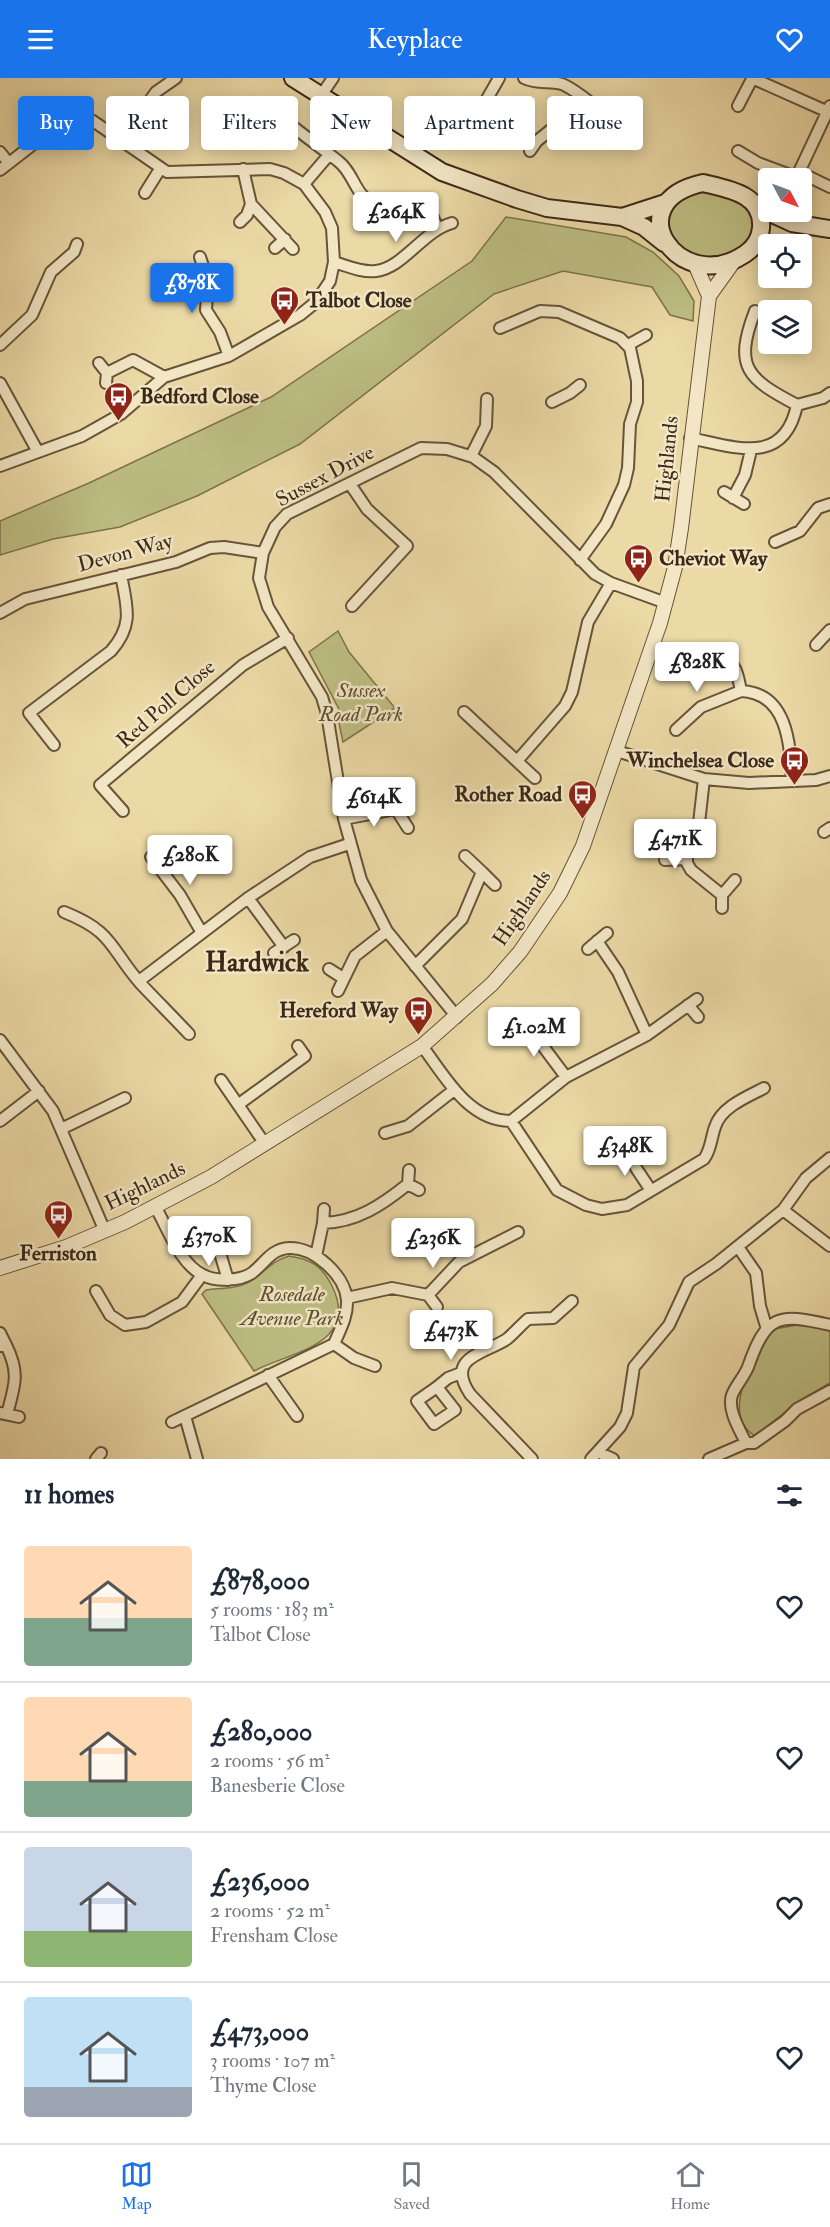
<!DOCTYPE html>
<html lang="en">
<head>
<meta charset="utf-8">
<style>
	:root { --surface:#fff; --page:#f2f2f3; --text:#1f2937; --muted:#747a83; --line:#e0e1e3; --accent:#1a73e8 }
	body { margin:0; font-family:"IM FELL Double Pica",serif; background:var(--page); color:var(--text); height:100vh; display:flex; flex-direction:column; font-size:22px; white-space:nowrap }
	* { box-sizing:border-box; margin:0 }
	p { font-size:20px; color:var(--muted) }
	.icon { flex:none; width:33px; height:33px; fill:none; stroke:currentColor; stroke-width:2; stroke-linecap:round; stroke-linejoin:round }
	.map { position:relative; height:1381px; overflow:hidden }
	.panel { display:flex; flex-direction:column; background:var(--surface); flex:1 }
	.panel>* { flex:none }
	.top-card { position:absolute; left:18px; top:18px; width:795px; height:54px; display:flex; gap:12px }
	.needle { width:39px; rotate:131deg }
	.controls { position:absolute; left:758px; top:90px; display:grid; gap:12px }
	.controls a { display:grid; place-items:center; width:54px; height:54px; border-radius:6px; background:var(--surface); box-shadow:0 3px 15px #0003; font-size:30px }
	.price { position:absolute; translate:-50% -51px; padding:0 14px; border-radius:6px; background:#fff; color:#222; font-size:20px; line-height:39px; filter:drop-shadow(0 2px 3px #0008) }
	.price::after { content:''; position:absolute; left:50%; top:36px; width:18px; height:14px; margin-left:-9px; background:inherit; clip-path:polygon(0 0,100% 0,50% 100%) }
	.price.selected { background:var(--accent); color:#fff }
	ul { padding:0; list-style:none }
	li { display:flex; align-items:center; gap:18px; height:150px; padding:0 24px }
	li+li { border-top:2px solid var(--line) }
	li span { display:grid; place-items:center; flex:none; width:168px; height:120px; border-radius:6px; color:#555 }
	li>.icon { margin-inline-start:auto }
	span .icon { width:72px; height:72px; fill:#fffc; stroke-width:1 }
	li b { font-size:26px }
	h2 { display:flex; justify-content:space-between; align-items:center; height:72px; padding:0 24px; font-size:26px }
	.tag { padding:0 21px; border-radius:6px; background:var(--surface); box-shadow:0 3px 15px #0003; font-size:21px; line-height:54px }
	.tag.selected { background:var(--accent); color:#fff }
	header { display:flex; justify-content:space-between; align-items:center; height:78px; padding:0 24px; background:var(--accent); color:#fff; font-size:27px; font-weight:600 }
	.menu { display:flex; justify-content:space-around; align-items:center; height:84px; border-top:2px solid var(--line); background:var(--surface); font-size:16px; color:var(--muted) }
	.menu a { display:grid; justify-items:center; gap:3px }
	.menu .selected { color:var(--accent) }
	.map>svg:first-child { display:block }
	.green { fill:#bdbe83; stroke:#7c734c; stroke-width:1.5 }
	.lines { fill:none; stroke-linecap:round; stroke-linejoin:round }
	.minor-casing { stroke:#67543a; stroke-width:14 }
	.tertiary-casing { stroke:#67543a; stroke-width:16 }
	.secondary-casing { stroke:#3b2816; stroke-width:20 }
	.minor { stroke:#f2e6c5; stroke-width:10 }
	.tertiary { stroke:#f2e6c5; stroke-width:14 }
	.secondary { stroke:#f2e6c5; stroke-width:16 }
	.labels { text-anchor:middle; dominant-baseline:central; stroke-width:5; stroke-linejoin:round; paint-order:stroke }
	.poi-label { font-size:21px; font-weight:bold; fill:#3b2816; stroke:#f2e6c5; text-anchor:start }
	.street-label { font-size:21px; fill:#3b2816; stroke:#f2e6c5 }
	.park-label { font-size:21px; font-style:italic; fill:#5c4e31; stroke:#f2e6c5 }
	.district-label { font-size:27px; font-weight:bold; fill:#3b2816; stroke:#f2e6c5 }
</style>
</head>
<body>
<header><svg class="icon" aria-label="menu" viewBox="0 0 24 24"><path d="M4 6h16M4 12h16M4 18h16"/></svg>Keyplace<svg class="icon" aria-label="heart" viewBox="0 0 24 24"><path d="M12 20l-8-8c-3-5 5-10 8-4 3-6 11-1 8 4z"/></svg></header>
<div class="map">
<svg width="830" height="1381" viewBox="0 0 830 1381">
	<rect width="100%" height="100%" fill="#ebd9a6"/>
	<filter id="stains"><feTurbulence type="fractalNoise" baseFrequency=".00333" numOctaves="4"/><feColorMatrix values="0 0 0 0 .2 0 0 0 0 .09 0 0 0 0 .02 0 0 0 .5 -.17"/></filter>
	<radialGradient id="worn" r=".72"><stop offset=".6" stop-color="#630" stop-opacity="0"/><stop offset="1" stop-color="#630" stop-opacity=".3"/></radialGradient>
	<path class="green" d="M699 110C708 112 718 113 726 115 786 136 740 192 690 176 683 174 676 167 671 163L666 136 679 118Z
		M506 139 626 159 653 174 679 198 694 223 693 243 670 237 652 209 563 193 494 216 300 366 197 418 120 449 53 461 0 477V443L89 405 271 319 472 183Z
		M338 553 349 574 395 630 343 664 339 645 341 635 309 574Z
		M289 1178C311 1181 322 1188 332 1208 361 1267 289 1274 254 1293L202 1216 206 1212C221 1210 236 1211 249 1204 265 1195 269 1184 289 1178Z
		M804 1246 830 1252V1305L799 1323 755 1358C718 1336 756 1274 774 1251Z"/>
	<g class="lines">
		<defs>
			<path id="minor" d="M524 0C538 7 549 2 562 6 577 12 593 28 607 37
				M752 0 826 33
				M320 19 333 0
				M738 28 752 1
				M830 28 799 94 830 109
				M281 39C299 54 319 68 338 83 353 94 354 114 370 124
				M461 59 468 46 476 40 499 0
				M121 62 156 14 176 0
				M530 73 537 63 586 23
				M738 73 758 85 793 98 799 94
				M0 74 8 84
				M243 91 251 126 293 171
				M0 92 63 43C75 39 81 39 93 43L167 94 270 91 284 95 304 106 325 134 332 150 334 184 330 203 316 224 300 237 229 278 164 299 121 336 82 358 0 388
				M304 106 328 78
				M145 115 160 91
				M432 137 437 149
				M240 144 247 137 251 126
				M275 170 285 161
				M200 179 208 203 206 232 220 254 229 278
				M334 184C347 188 363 195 376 193 403 190 423 153 452 145
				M755 233C733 290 748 301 797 327
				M500 250 540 233 559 234 620 260 630 270 637 303V324L630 346 628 390 624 407 606 446 580 482
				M0 267 32 237 51 194 74 174 77 166
				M628 267 646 257
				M99 285 107 295 106 305
				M107 295 133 282 164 299
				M0 305 38 374
				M552 324 570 315 580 307
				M690 360C735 369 784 389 797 327L823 320 830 315
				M471 378 486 348 487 321
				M350 406 367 431 407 468 352 528
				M724 414 744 426
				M733 420 745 397 751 372
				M775 464 800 453 818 430 830 426
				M0 535 25 521 176 484 210 470 224 469 263 475
				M816 567 830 552
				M710 574C735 584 736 587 741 613 788 615 790 667 792 702
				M464 634 535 700
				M676 652 701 629 741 613
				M54 667 29 635 111 573C134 547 127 529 121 497
				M617 673 704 701 749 705 816 702 830 698
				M517 683 565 628 572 614 588 544 611 505
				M704 701 699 745 687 777V785L691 792 722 817 735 802
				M123 733 100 707 243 587 288 560
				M344 741 396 731 408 750
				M824 754 830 750
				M465 778 482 794
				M151 779 180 817 202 855
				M665 782 687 781
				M248 820 284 869
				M722 830V817
				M64 834C114 854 109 869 140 905 156 922 173 939 189 956
				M597 863 618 894 647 957
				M588 871 607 855
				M274 875 294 862
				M415 888 462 841 482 794 495 807
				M329 891 343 900
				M139 903 248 820 310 779 349 766
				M338 913 355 878 387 853
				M688 927 698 939
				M457 939 387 853 361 802 344 741 327 636 322 619 268 529 259 500 263 475 275 449 287 436 421 370 447 371 473 379 494 394 595 496 611 505 666 525
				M524 943 566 999
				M0 962 53 1033 104 1151
				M422 968C445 998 468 1043 511 1043L557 1112 586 1127 602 1131 627 1127 704 1081C711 1072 711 1060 715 1049 721 1029 747 1019 764 1010
				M221 1002 265 1066
				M239 1026 305 978 298 968
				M0 1043 39 1013
				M511 1043 566 999 647 957 697 921
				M61 1051 125 1020
				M385 1055 408 1048 454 1012
				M629 1072 636 1090 650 1111
				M409 1092 408 1106 419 1112
				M156 1130C168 1151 180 1186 203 1197 216 1204 240 1203 252 1195 265 1185 271 1171 289 1170 314 1169 345 1197 347 1222 348 1238 340 1252 334 1266L172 1344
				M783 1132 830 1168
				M323 1145 324 1131
				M218 1168 228 1202
				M738 1169 756 1195 760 1228 766 1248
				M204 1170 218 1168 223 1158
				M316 1178 323 1145C357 1144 382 1127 408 1106
				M96 1213 110 1237 125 1247 146 1244 182 1224 202 1197
				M428 1217 437 1229
				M347 1220 392 1210 428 1217 459 1184 518 1154
				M0 1255 6 1267
				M334 1266 354 1280 375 1288
				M0 1268 6 1267C20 1295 15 1307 7 1336
				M268 1297 297 1338
				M437 1309 417 1323 434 1346 455 1332 437 1309 448 1300 461 1295
				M0 1335 19 1339
				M185 1338 197 1381
				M746 1365C740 1352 727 1332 732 1317 736 1307 744 1299 748 1289 766 1238 777 1234 830 1247
				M598 1374 613 1381
				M96 1381 101 1375
				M532 1381 470 1316C445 1279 484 1276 507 1261 514 1255 521 1247 528 1241L553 1240 572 1223
				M591 1381 620 1349 627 1335 634 1289 669 1247 689 1204 716 1186 783 1132 806 1100 830 1080
				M709 1381 746 1365H754L785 1343 797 1331 830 1313"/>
			<path id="tertiary" d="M695 186 709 218
				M0 1190 66 1169 125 1144 211 1099 422 968 492 906 520 874 560 815 583 768 660 545 675 489 681 450 709 218 734 183"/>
			<path id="secondary" d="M293 0 442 94 517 121 547 130 622 139 665 125
				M703 105C728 111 764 116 761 150 760 162 754 170 745 176 679 220 615 124 703 105Z
				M757 129 792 145 830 151
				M622 139 644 149 664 165"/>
		</defs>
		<use href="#minor" class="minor-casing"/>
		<use href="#tertiary" class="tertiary-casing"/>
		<use href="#secondary" class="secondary-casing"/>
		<use href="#minor" class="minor"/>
		<use href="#tertiary" class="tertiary"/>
		<use href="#secondary" class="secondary"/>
	</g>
	<defs>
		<symbol id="bus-pin" viewBox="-11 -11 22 30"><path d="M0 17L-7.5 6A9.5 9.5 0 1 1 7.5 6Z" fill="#8f2418" stroke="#f2e6c5"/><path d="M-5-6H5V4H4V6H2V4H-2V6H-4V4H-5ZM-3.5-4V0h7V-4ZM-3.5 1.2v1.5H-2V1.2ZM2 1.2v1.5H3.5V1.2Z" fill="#fff"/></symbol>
	</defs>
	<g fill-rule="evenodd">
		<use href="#bus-pin" x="268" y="206" width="33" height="45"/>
		<use href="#bus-pin" x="102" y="302" width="33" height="45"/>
		<use href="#bus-pin" x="622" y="464" width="33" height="45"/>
		<use href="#bus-pin" x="778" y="666" width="33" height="45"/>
		<use href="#bus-pin" x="566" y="700" width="33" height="45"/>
		<use href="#bus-pin" x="402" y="916" width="33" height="45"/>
		<use href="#bus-pin" x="42" y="1120" width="33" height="45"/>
	</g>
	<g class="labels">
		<g class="poi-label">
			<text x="306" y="222">Talbot Close</text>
			<text x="140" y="318">Bedford Close</text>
			<text x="659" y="480">Cheviot Way</text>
			<text x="774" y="682" text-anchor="end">Winchelsea Close</text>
			<text x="562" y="716" text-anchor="end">Rother Road</text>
			<text x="398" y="932" text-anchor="end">Hereford Way</text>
			<text x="58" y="1175" text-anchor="middle">Ferriston</text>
		</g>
		<g class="street-label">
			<text transform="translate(667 381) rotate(-84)">Highlands</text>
			<text transform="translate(325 398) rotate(-28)">Sussex Drive</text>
			<text transform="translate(125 475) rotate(-15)">Devon Way</text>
			<text transform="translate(166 626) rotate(-41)">Red Poll Close</text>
			<text transform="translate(522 830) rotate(-56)">Highlands</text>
			<text transform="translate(145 1108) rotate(-26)">Highlands</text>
		</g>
		<g class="park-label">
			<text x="361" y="612">Sussex<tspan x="361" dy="24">Road Park</tspan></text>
			<text x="292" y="1216">Rosedale<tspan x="292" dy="24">Avenue Park</tspan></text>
		</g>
		<g class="district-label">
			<text x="257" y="884">Hardwick</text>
		</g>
	</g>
	<rect width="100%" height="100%" filter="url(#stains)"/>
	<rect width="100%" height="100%" fill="url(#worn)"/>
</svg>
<div class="controls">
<a><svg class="needle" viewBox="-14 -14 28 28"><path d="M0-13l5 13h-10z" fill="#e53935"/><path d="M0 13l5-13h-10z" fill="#747a83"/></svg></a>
<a><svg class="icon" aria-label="locate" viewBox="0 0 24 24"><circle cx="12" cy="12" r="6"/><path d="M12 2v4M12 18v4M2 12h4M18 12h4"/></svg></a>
<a><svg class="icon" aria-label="layers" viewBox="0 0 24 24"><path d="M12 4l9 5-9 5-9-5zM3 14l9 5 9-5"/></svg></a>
</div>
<b class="price" style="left:396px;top:165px">£264K</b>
<b class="price selected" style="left:192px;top:236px">£878K</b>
<b class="price" style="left:697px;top:615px">£828K</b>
<b class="price" style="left:374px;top:750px">£614K</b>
<b class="price" style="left:675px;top:792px">£471K</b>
<b class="price" style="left:190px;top:808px">£280K</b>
<b class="price" style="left:534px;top:980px">£1.02M</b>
<b class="price" style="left:625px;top:1099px">£348K</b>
<b class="price" style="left:209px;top:1189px">£370K</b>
<b class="price" style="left:433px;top:1191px">£236K</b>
<b class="price" style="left:451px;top:1283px">£473K</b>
<div class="top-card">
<a class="tag selected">Buy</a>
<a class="tag">Rent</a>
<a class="tag">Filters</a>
<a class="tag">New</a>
<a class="tag">Apartment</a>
<a class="tag">House</a>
</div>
</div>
<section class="panel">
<h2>11 homes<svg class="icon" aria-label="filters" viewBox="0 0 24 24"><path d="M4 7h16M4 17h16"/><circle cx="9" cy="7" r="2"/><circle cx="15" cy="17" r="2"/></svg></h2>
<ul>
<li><span style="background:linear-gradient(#ffd9b3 60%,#7fa58c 0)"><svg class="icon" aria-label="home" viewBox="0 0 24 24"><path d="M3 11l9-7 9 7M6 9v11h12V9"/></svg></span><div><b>£878,000</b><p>5 rooms · 183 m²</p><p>Talbot Close</p></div><svg class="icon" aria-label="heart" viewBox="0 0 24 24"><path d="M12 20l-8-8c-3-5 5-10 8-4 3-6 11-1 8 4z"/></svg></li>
<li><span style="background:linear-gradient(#ffd9b3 70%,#7fa58c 0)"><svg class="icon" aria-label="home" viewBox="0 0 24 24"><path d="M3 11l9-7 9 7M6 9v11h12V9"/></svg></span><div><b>£280,000</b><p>2 rooms · 56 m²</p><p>Banesberie Close</p></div><svg class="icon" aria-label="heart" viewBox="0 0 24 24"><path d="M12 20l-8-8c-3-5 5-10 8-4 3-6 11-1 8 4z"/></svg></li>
<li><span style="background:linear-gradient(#c9d6e8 70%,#8fb573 0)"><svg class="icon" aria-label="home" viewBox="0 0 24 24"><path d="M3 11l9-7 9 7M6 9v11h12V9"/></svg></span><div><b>£236,000</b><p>2 rooms · 52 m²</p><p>Frensham Close</p></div><svg class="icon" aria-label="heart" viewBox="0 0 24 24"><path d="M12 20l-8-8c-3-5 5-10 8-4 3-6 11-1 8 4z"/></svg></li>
<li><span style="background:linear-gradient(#bfe0f5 75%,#9aa5b1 0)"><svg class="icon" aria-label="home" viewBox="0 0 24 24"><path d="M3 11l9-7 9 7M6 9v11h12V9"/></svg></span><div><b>£473,000</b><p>3 rooms · 107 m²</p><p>Thyme Close</p></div><svg class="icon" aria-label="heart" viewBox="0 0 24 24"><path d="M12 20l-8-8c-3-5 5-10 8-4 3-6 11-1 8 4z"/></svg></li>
</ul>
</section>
<nav class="menu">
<a class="selected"><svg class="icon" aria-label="map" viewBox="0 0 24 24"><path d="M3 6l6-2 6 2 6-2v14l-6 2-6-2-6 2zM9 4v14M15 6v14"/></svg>Map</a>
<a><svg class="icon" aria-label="saved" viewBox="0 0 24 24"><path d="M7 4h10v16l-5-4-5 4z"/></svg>Saved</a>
<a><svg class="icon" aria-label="home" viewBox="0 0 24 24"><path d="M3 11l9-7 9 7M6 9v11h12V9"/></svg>Home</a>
</nav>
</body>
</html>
